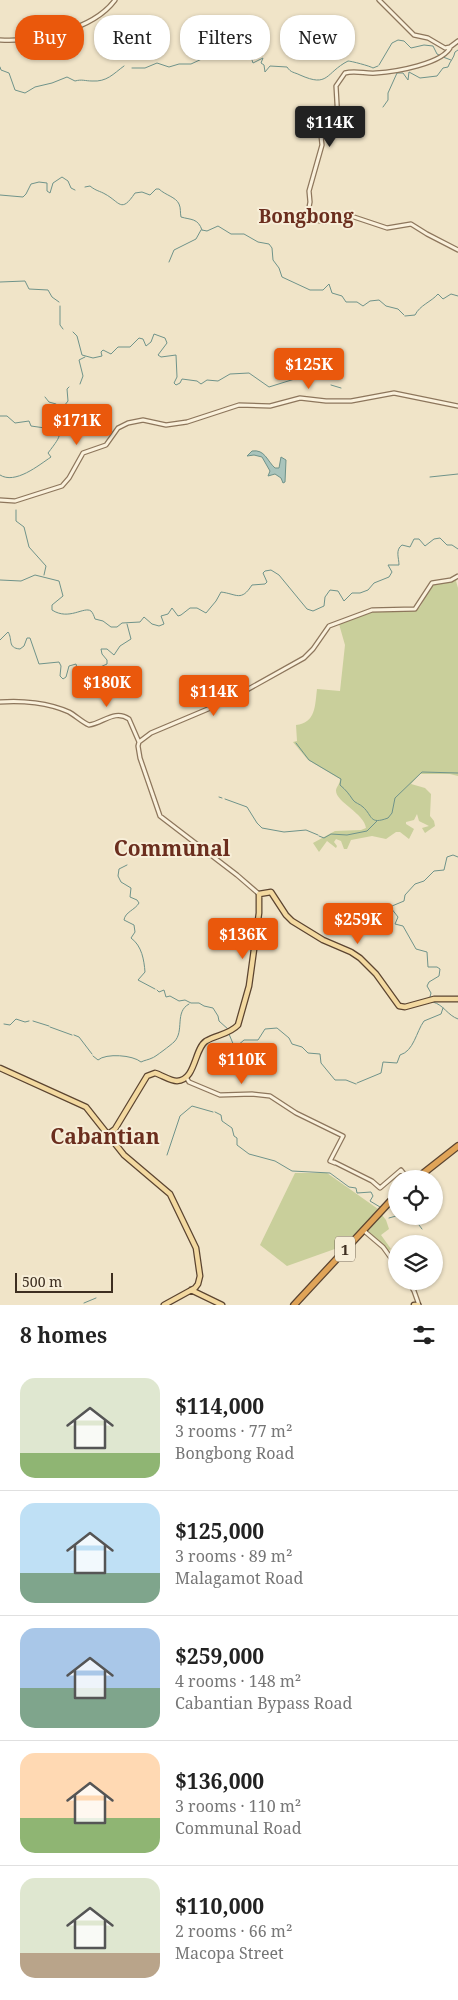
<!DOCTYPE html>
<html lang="en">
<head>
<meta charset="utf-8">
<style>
	:root { --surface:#fff; --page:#f2f2f2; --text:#222; --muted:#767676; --line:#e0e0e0; --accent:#ea580c }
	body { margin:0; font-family:"Noto Serif",serif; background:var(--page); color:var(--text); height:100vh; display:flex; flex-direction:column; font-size:19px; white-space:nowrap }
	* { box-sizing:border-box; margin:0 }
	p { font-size:16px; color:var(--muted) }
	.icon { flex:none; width:28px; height:28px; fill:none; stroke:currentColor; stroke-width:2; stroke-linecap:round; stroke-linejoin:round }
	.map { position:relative; height:1305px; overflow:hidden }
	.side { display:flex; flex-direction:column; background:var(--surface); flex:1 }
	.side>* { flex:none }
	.banner { position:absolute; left:15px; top:15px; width:429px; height:45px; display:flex; gap:10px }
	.fabs { position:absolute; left:388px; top:1170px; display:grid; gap:10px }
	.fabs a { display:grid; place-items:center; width:55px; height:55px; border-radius:50%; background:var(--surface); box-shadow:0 1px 4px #0004; font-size:25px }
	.scale { position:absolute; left:15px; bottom:12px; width:98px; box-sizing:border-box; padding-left:5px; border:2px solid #3d2e20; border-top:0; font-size:14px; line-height:18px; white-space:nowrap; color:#3d2e20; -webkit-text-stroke:4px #f7eed8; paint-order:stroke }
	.price { position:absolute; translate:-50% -42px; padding:0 11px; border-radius:5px; background:var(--accent); color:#fff; font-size:16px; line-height:32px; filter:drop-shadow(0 1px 2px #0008) }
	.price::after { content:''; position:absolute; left:50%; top:30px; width:15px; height:11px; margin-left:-8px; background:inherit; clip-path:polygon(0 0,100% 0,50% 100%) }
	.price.current { background:#222; color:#fff }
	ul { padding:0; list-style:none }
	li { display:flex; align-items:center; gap:15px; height:125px; padding:0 20px }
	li+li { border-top:1px solid var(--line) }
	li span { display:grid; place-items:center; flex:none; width:140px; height:100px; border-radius:15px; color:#555 }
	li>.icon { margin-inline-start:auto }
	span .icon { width:60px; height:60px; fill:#fffc; stroke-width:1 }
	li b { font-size:21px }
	h2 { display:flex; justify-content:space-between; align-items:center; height:60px; padding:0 20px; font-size:21px }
	.tag { padding:0 18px; border-radius:20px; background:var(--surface); box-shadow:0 1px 4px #0004; font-size:18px; line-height:45px }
	.tag.current { background:var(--accent); color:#fff }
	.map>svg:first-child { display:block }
	.green { fill:#c9cf9b }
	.water { fill:#a9c4bc; stroke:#6f938a }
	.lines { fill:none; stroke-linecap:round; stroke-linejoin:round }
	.stream { stroke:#6f938a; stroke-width:1 }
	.minor-casing { stroke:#8d765c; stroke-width:5.5 }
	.major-casing { stroke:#5b4430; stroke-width:7 }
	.highway-casing { stroke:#5b4430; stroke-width:8 }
	.minor { stroke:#faf1dc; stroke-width:3 }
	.major { stroke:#f3d9a0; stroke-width:4.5 }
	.highway { stroke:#e0a458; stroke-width:5.5 }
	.labels { text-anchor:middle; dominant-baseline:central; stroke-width:4; stroke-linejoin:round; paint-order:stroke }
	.shield { fill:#f7eed8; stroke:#756857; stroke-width:1 }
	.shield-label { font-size:15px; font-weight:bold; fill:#3d2e20 }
	.quarter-label { font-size:19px; font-weight:bold; fill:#6b2e1e; stroke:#f7eed8 }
	.district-label { font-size:21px; font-weight:bold; fill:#6b2e1e; stroke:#f7eed8 }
</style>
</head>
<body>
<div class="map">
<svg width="458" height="1305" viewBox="0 0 458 1305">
	<rect width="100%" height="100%" fill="#f0e4c8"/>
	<path class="green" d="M458 578 456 581 458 588V776L450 774H420L411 784 425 788 431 794 430 816 434 821 435 826 425 833 422 828 429 826 419 821 417 814 414 820 406 822V824L414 829 409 839 400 832H396L386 839 372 836 351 840 347 849H344L341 841 336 839 334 842 337 846 336 848 327 841 319 852 313 843 335 831 361 830 366 828C364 813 335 802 336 790 337 786 340 784 340 779L308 760 293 742 297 741 296 725C316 723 315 705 317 689L340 691 345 645 339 624 374 611 416 610 420 607 432 584 451 581Z
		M295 1173H327L378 1209 346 1245 287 1266 260 1245Z
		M382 1215 386 1220 389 1229 381 1235 391 1249 388 1251 368 1231Z"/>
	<path class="water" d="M252 451C265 449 267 461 275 468H279L281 457 286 460 285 482 283 483 281 478 275 474 268 476 270 471 262 457 254 455 247 456Z"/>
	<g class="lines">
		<path class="stream" d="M443 57 451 60
			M379 65 392 43 398 40 404 41 411 48 424 45 433 46 437 54 439 55
			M0 67 1 70 9 73 15 90 25 93 35 87 52 83 67 77 75 81C82 79 85 81 92 81 107 82 113 74 124 66
			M132 68H145L157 63 169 67 179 64H191L219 51 225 54 233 51 237 52 239 56 245 58 250 54 253 63 263 58 261 63 264 65 265 72 270 66 287 67C291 73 294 72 300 75 329 88 325 73 348 61 351 61 370 66 373 68L378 66
			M383 107 388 100V93L397 73H403L408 80 409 72 420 78 437 76 443 68 448 67C450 61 454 58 455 52L458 50
			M85 187 90 186C96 191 100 191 105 194 120 202 121 214 135 193L142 192 150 195 156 189H159C165 195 176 197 179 204 181 208 180 213 181 217 191 220 198 218 202 230
			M0 195 23 197 26 194 31 184 39 182 47 183V191L50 193 53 183 62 177 68 181 71 188 75 190
			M202 230 207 231 218 226 231 234H244L258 242 269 244 272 248 273 260 279 268 282 277 310 290H323L329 284 332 293 342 296 346 302H357L363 306 370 301 379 300 386 306 398 309 404 315
			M169 262 174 250 196 239 201 230
			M0 282 25 281 29 289 48 290 52 297 59 302
			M60 306V325L63 329
			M405 316 415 315C420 305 431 302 438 294L443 299 451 294 458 296
			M73 332 77 336 82 355 93 358 102 356 101 352 103 350 111 354 118 347H130L139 338 143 339 146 346 151 342 154 334 165 338 167 343 158 355 161 357 176 355 177 377 174 383 176 385 180 383 182 379 197 381 201 384 207 380 218 381 230 374 249 373 269 387 301 377
			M80 384 83 376 79 360 85 357
			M331 385 341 388
			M45 397 49 402 56 404 61 408
			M0 416H7L15 423 29 421 31 426 45 428 55 424
			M0 475C15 485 39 465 51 457L48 453C64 432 60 437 55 414L60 411 68 401 67 389 69 387
			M430 477 458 474
			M16 510V521L24 527 29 547 46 566 44 575
			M0 580 21 581 35 575 59 581 63 596 52 605V610C69 621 84 606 91 611 93 613 94 616 95 619L103 621 111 627H117L122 623 140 622 144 617 152 624 159 626 164 624 161 616 168 614 172 608 178 616 181 615 190 608H197L206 613 216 601 221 592C237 594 241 602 252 585L265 584 267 582 263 573 265 571 271 570 279 575 307 609 313 611 324 606 325 597 330 590 338 591 344 601 352 593H360L368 590 374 583 389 577 392 572 388 565H399C399 558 395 550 402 545L410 547 414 539H419L425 546 434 539 440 538 447 545H452L458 549
			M0 640 8 632C13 639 7 648 20 649L24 646 27 638H30L39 664 59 662 61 666 60 676 63 679 66 677 69 666 76 664 79 675 85 677 89 673 93 677 98 668 107 664V660L102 654 101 649H107L114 655 120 646 131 639 127 624
			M296 743 309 760 341 779 340 785C346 790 349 794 353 800 355 803 360 804 363 807 373 816 369 825 388 818L392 813 395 798 422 772 458 773
			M219 797 222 798
			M225 799 247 807 257 823 262 828 284 832 306 830 318 835
			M319 836 324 838 331 834 347 835 367 831 377 821
			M127 865 119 869 118 876 121 882 131 888 130 897 137 900 139 903C135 910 125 912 124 920L134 925 135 932 131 938C142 946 144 960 145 972L138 980 155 989
			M157 990 159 992 164 990 166 997 170 996 179 1001 185 1000 191 1003H199L204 1006 213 1008 218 1016 219 1021 229 1030
			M430 997 431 993 427 986 429 982 439 976 440 969 437 967H428L427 952 416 949 403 926 395 924 398 917 391 908 392 906 404 901 405 895 415 884 424 881 434 871 444 870 447 857 453 855 458 857
			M433 1002C444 1005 447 1015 458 1019
			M33 1021 49 1026
			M4 1024 10 1025 16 1019 25 1022 29 1021
			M50 1027 72 1035
			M229 1034 234 1046H237L244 1040H258L265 1029 277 1028 289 1038 292 1044 302 1047 308 1053 320 1054 321 1063 335 1080H346L356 1084
			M74 1035 79 1037 92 1054
			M93 1056 98 1060C106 1053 133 1055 141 1062 145 1060 148 1060 152 1058 154 1058 172 1044 174 1042 185 1031 174 1012 189 1004
			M357 1083 381 1073 383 1062 397 1063 400 1055C414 1051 416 1032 424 1021L441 1014 443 1008
			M215 1112 221 1115 222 1121 232 1128 234 1136 237 1138V1145L249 1154 275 1161 292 1171 330 1173 349 1187 356 1188 357 1193 371 1192 373 1196 370 1201 380 1207
			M167 1155 180 1116 192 1106 213 1112
			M405 1217 407 1222
			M389 1218 396 1216
			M419 1225 422 1229
			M84 1303 96 1298"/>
		<defs>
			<path id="minor" d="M379 0 414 35 428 38 445 48 450 47 458 41
				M0 40C36 42 93 30 115 0
				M451 46C444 64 394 72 376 73 366 74 355 70 345 73L336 86 338 121 320 126 322 145 309 191 310 202 307 218 325 222 336 215H348L387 228 411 224 427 234 458 250
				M0 500 15 501 62 486 69 478 83 453 106 445 118 428 128 423 143 420 166 425 187 422 239 405 270 406 300 398 326 401H351L394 393 458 406
				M0 702C22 700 49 703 69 712 76 716 82 722 89 725 103 723 115 709 129 719L139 742
				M259 894 237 875 160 816 140 758 138 746 139 742 151 733 227 701 304 658 313 649 329 626 372 610 415 609 432 583 451 580 458 576
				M186 1077 189 1082 220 1095 252 1094 270 1096 296 1113 343 1136 330 1161 335 1163
				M334 1162 372 1181 380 1188 401 1170 408 1179
				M363 1230 383 1247 396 1265
				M408 1281 414 1291 419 1305"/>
			<path id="major" d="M0 1068 86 1107 124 1155 170 1194 196 1248 200 1276 198 1284 195 1288 164 1305
				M108 1134 115 1129 147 1076 155 1073C162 1075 170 1081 177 1081 196 1080 194 1049 206 1041 216 1035 230 1034 238 1025L249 986 259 913V894L271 892 286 915 292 921 323 940 351 952 360 958 376 974 399 1006 405 1007 434 999H458
				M191 1290 222 1305
				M414 1305H418"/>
			<path id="highway" d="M416 1179 458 1146
				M294 1305 396 1195"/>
		</defs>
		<use href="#minor" class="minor-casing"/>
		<use href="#major" class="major-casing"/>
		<use href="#highway" class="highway-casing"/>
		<use href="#minor" class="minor"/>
		<use href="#major" class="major"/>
		<use href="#highway" class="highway"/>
	</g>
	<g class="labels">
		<rect class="shield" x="335" y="1236.5" width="20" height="25" rx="4"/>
		<g class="shield-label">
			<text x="345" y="1249">1</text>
		</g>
		<g class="quarter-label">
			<text x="306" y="216">Bongbong</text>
		</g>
		<g class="district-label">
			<text x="172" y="848">Communal</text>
			<text x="105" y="1136">Cabantian</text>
		</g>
	</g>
</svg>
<div class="fabs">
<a><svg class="icon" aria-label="locate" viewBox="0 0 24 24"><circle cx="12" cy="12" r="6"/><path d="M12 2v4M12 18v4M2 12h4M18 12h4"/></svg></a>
<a><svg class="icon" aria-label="layers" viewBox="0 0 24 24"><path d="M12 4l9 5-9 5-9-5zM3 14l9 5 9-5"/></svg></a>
</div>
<div class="scale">500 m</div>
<b class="price current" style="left:330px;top:148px">$114K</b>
<b class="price" style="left:309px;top:390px">$125K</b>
<b class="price" style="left:77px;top:446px">$171K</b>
<b class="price" style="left:107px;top:708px">$180K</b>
<b class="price" style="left:214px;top:717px">$114K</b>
<b class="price" style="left:358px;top:945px">$259K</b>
<b class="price" style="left:243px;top:960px">$136K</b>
<b class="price" style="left:242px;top:1085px">$110K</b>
<div class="banner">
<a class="tag current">Buy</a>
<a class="tag">Rent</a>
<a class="tag">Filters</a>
<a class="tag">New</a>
</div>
</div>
<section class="side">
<h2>8 homes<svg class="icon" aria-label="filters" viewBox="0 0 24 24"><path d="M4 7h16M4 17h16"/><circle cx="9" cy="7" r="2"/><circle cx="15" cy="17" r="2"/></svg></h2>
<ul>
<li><span style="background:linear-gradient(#dfe7d0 75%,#8fb573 0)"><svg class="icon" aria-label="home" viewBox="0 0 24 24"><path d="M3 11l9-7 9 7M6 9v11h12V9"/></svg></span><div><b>$114,000</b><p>3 rooms · 77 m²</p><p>Bongbong Road</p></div></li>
<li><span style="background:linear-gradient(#bfe0f5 70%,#7fa58c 0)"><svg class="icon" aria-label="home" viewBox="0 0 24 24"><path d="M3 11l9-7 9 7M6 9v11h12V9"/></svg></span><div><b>$125,000</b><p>3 rooms · 89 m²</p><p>Malagamot Road</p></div></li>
<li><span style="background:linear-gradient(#a9c7e8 60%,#7fa58c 0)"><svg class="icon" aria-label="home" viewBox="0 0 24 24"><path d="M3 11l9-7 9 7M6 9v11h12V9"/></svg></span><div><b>$259,000</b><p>4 rooms · 148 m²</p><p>Cabantian Bypass Road</p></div></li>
<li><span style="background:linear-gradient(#ffd9b3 65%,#8fb573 0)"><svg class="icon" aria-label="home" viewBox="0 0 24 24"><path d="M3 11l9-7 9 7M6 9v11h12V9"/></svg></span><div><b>$136,000</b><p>3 rooms · 110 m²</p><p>Communal Road</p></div></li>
<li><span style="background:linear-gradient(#dfe7d0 75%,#b9a48a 0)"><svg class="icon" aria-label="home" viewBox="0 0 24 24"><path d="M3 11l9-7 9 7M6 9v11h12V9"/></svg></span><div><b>$110,000</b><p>2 rooms · 66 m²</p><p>Macopa Street</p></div></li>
</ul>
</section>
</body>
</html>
